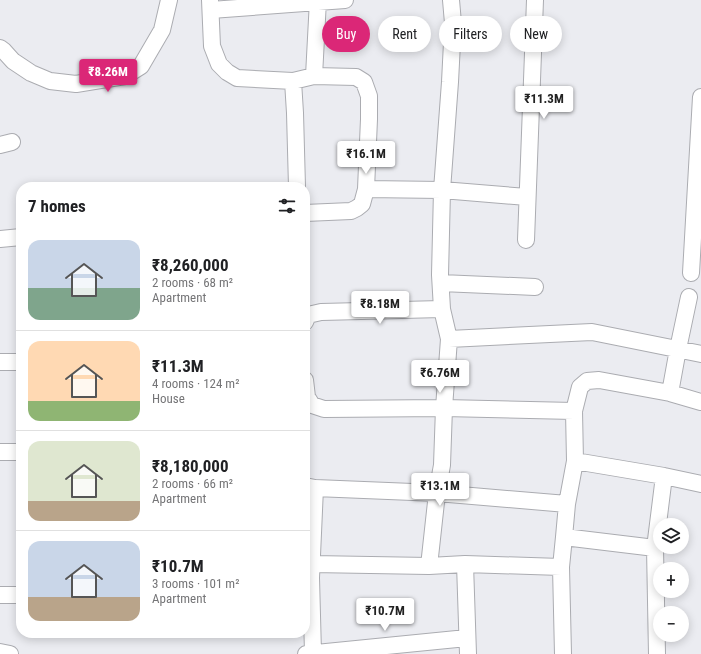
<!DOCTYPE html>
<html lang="en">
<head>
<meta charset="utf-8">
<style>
	:root { --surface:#fff; --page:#f2f2f2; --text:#202124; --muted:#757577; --line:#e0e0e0; --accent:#db2777 }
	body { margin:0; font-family:"Roboto Condensed",sans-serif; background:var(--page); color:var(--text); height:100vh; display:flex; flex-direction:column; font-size:15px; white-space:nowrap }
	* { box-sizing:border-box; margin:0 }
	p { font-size:13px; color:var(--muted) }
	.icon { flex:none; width:22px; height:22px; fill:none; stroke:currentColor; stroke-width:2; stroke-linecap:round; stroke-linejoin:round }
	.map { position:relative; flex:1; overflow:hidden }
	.panel { position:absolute; left:16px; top:182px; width:294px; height:456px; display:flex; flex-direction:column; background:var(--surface); border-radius:16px; box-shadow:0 2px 10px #0003 }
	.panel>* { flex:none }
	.guide { position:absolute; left:322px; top:16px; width:319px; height:36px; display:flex; gap:8px }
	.fabs { position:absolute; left:653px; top:518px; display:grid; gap:8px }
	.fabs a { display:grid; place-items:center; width:36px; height:36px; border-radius:50%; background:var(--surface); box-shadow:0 2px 10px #0003; font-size:20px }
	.price { position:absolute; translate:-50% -34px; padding:0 9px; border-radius:4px; background:#fff; color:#222; font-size:13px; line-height:26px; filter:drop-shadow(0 1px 2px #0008) }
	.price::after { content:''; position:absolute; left:50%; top:24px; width:12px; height:9px; margin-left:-6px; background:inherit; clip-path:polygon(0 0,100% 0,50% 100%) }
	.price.on { background:var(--accent); color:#fff }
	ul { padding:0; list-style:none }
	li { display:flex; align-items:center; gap:12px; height:100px; padding:0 12px }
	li+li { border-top:1px solid var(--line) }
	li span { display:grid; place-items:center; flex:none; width:112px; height:80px; border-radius:12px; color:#555 }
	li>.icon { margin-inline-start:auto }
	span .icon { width:48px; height:48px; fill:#fffc; stroke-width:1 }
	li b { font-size:17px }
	h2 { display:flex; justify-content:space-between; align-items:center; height:48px; padding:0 12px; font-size:17px }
	.chip { padding:0 14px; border-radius:18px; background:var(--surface); box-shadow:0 2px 10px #0003; font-size:14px; line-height:36px }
	.chip.on { background:var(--accent); color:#fff }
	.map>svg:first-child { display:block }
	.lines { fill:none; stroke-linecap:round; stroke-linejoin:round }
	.minor-casing { stroke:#abacb1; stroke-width:18 }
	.minor { stroke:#fff; stroke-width:16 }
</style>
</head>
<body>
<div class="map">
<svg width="701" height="654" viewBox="0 0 701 654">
	<rect width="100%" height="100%" fill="#ebecf1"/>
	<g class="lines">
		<defs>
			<path id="minor" d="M210 0 212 46 219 64 227 72 237 78 293 81
				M211 10 345 0
				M0 48 4 51 13 61 31 73 50 81 76 84 125 76 141 66 162 30 169 0
				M314 76 356 77 364 82 369 96V119L366 189
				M0 145 12 142
				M297 187 295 113 293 81 314 76 318 0
				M305 213 351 211 357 208 362 204 366 189 442 190 527 197
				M0 239 21 237
				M526 240 535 0
				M691 273 701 97
				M441 283 535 287
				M305 322 308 315 321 312 442 309
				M449 339 592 332 701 354
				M0 362H21
				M305 380 307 397 312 405 324 409 444 408 574 411
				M670 393 678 349 689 297
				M0 452H21
				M575 461 664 476 701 484
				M305 486 315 488 311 578 313 653
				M315 488 437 493 567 504
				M564 537 655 548
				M312 564 429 566 465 564 561 567
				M465 564 468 654
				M429 566 437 493 442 465 444 408 449 339 442 309 440 275 442 190 450 82 453 23 451 0
				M0 595H21
				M0 652 10 654
				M306 654 467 638
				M563 654 561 567 564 537 567 504 575 461 574 411 580 387 587 381 599 380 670 393 701 402
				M657 654 655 548 664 476"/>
		</defs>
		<use href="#minor" class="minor-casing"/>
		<use href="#minor" class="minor"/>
	</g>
</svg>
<div class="fabs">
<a><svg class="icon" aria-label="layers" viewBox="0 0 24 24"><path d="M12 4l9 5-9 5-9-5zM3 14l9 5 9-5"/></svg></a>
<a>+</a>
<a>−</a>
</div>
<b class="price on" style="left:108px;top:93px">₹8.26M</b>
<b class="price" style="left:544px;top:120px">₹11.3M</b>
<b class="price" style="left:366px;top:175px">₹16.1M</b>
<b class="price" style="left:380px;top:325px">₹8.18M</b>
<b class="price" style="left:440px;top:394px">₹6.76M</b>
<b class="price" style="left:440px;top:507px">₹13.1M</b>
<b class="price" style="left:385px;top:632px">₹10.7M</b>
<div class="guide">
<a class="chip on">Buy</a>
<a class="chip">Rent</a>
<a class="chip">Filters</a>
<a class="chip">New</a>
</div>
<section class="panel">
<h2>7 homes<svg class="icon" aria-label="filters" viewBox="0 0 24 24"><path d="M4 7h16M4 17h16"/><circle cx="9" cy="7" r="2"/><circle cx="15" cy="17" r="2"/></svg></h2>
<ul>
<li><span style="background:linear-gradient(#c9d6e8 60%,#7fa58c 0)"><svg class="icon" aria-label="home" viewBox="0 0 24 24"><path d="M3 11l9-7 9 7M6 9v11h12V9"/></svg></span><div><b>₹8,260,000</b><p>2 rooms · 68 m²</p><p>Apartment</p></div></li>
<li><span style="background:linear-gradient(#ffd9b3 75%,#8fb573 0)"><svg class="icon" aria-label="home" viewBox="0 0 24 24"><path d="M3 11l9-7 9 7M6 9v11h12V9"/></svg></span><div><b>₹11.3M</b><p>4 rooms · 124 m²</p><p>House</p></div></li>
<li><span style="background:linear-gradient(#dfe7d0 75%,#b9a48a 0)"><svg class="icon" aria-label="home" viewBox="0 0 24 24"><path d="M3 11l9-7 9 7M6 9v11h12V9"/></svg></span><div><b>₹8,180,000</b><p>2 rooms · 66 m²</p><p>Apartment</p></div></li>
<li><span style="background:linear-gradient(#c9d6e8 70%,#b9a48a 0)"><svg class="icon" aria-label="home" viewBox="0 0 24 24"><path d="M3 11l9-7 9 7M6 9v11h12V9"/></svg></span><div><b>₹10.7M</b><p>3 rooms · 101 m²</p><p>Apartment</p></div></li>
</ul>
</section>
</div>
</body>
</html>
